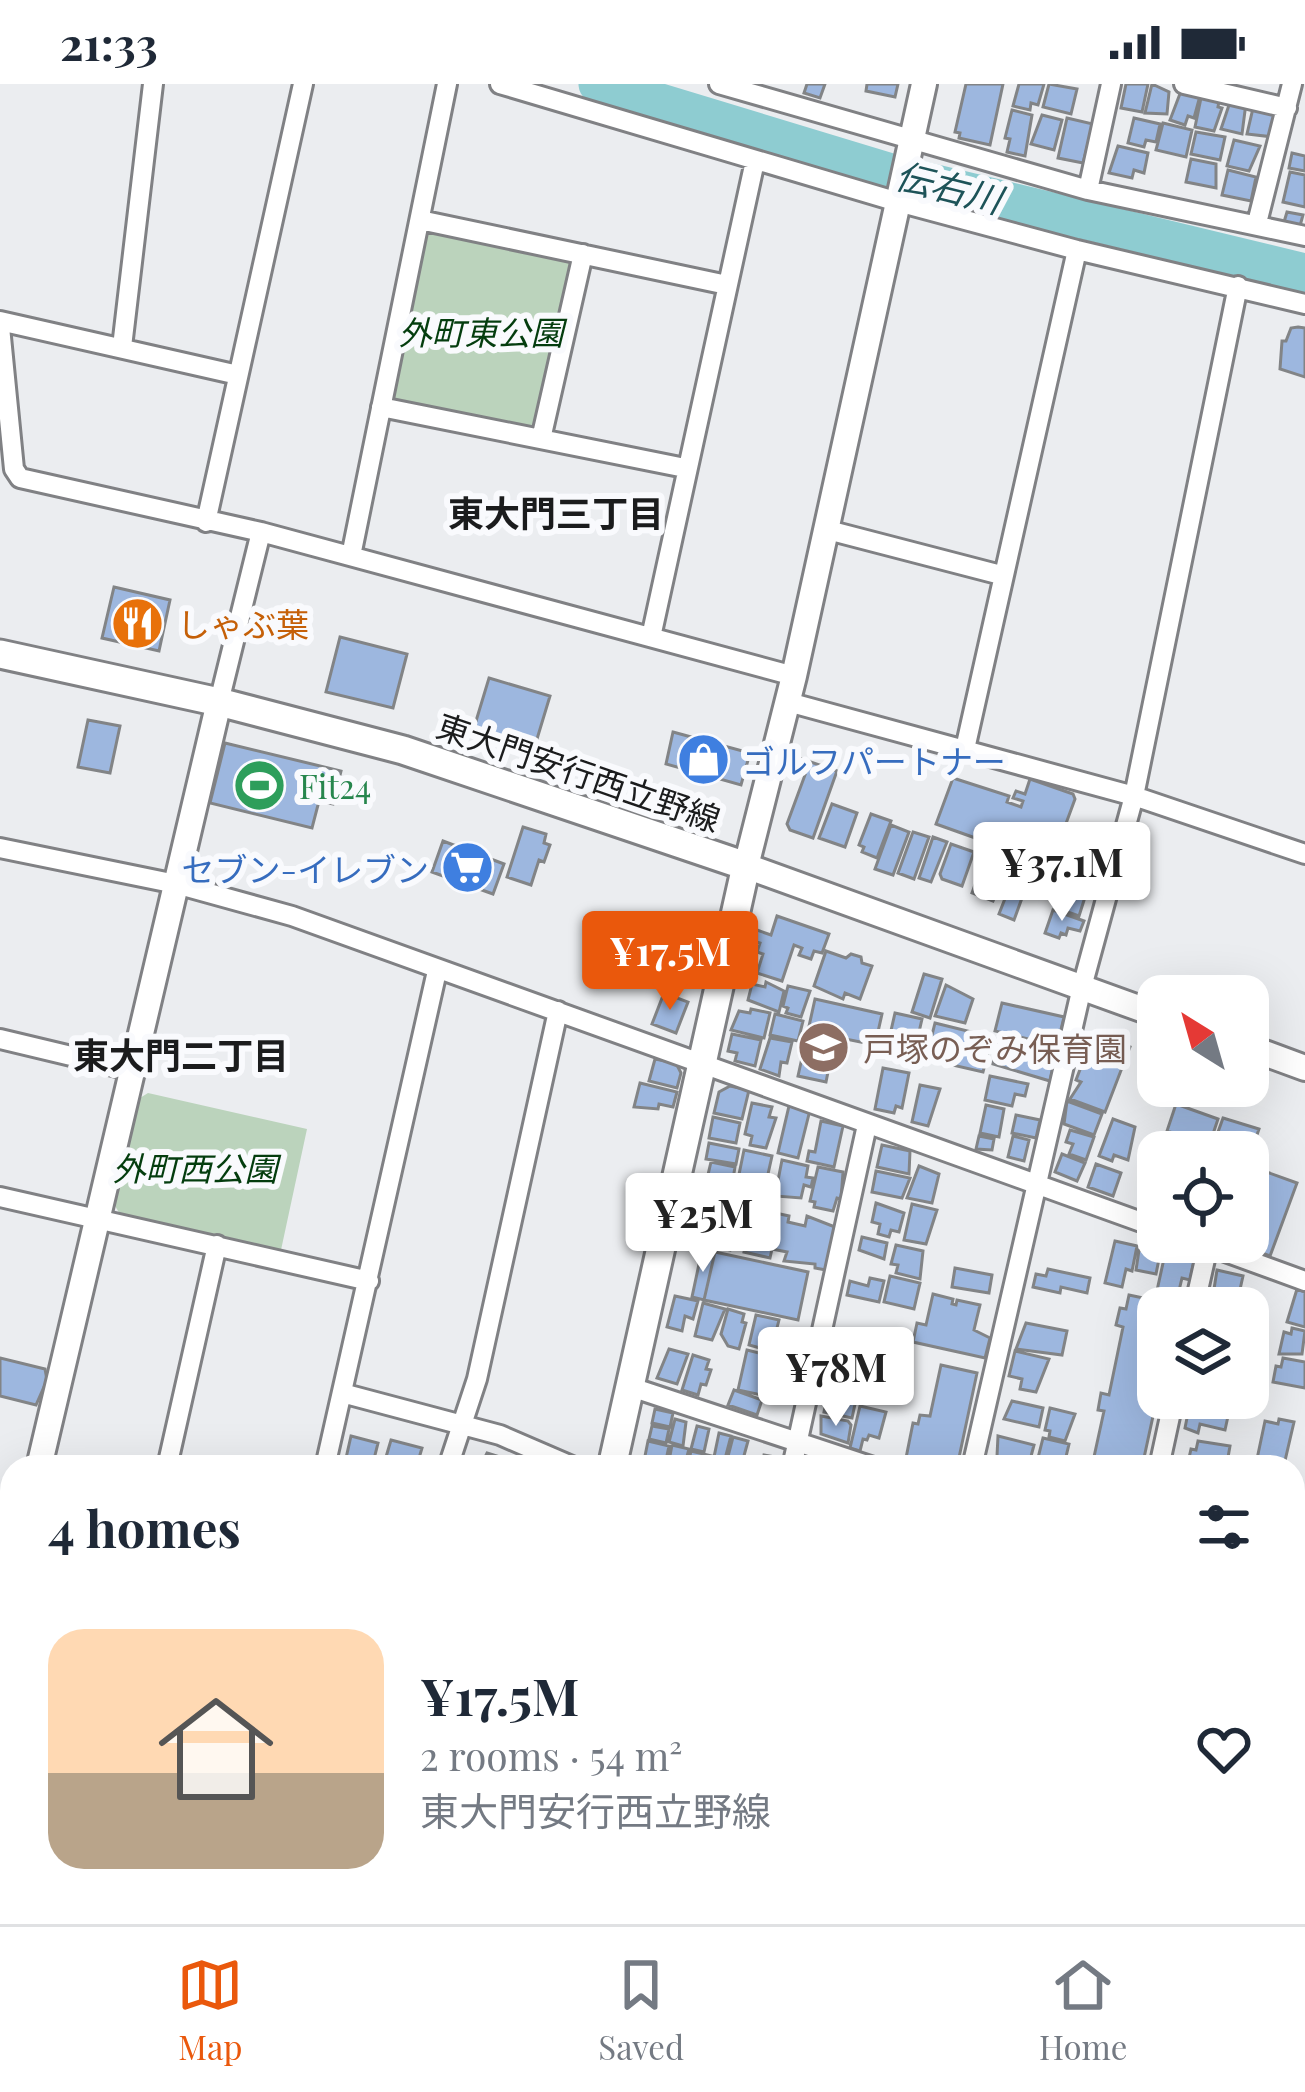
<!DOCTYPE html>
<html lang="en">
<head>
<meta charset="utf-8">
<style>
	:root { --surface:#fff; --page:#f2f2f3; --text:#1f2937; --muted:#747a83; --line:#e0e1e3; --accent:#ea580c }
	body { margin:0; font-family:"Playfair Display","Noto Sans JP",serif; background:var(--page); color:var(--text); height:100vh; display:flex; flex-direction:column; font-size:45px; white-space:nowrap }
	* { box-sizing:border-box; margin:0 }
	p { font-size:39px; color:var(--muted) }
	.icon { flex:none; width:66px; height:66px; fill:none; stroke:currentColor; stroke-width:2; stroke-linecap:round; stroke-linejoin:round }
	.map { position:relative; flex:1; overflow:hidden }
	.panel { position:absolute; left:0px; top:1371px; width:1305px; height:471px; display:flex; flex-direction:column; background:var(--surface); border-radius:36px 36px 0 0; box-shadow:0 12px 48px #0002 }
	.panel>* { flex:none }
	.needle { width:78px; rotate:323deg }
	.controls { position:absolute; left:1137px; top:891px; display:grid; gap:24px }
	.controls a { display:grid; place-items:center; width:132px; height:132px; border-radius:24px; background:var(--surface); box-shadow:0 12px 48px #0002; font-size:60px }
	.price { position:absolute; translate:-50% -102px; padding:0 27px; border-radius:12px; background:#fff; color:#222; font-size:39px; line-height:78px; filter:drop-shadow(0 3px 6px #0008) }
	.price::after { content:''; position:absolute; left:50%; top:72px; width:36px; height:27px; margin-left:-18px; background:inherit; clip-path:polygon(0 0,100% 0,50% 100%) }
	.price.active { background:var(--accent); color:#fff }
	ul { padding:0; list-style:none }
	li { display:flex; align-items:center; gap:36px; height:300px; padding:0 48px }
	li+li { border-top:3px solid var(--line) }
	li span { display:grid; place-items:center; flex:none; width:336px; height:240px; border-radius:36px; color:#555 }
	li>.icon { margin-inline-start:auto }
	span .icon { width:144px; height:144px; fill:#fffc; stroke-width:1 }
	li b { font-size:51px }
	h2 { display:flex; justify-content:space-between; align-items:center; height:144px; padding:0 48px; font-size:51px }
	.status { display:flex; justify-content:space-between; align-items:center; height:84px; padding:0 60px; background:var(--surface); direction:ltr }
	.status svg { height:33px; fill:currentColor }
	.tab-bar { display:flex; justify-content:space-around; align-items:center; height:168px; border-top:3px solid var(--line); background:var(--surface); font-size:33px; color:var(--muted) }
	.tab-bar a { display:grid; justify-items:center; gap:6px }
	.tab-bar .active { color:var(--accent) }
	.map>svg:first-child { display:block }
	.green { fill:#bbd3bc }
	.lines { fill:none; stroke-linecap:round; stroke-linejoin:round }
	.river { stroke:#8eccd1; stroke-width:39 }
	.building { fill:#9db7df; stroke:#828486; stroke-width:3 }
	.service-casing { stroke:#808184; stroke-width:15 }
	.minor-casing { stroke:#808184; stroke-width:24 }
	.tertiary-casing { stroke:#808184; stroke-width:30 }
	.secondary-casing { stroke:#808184; stroke-width:33 }
	.service { stroke:#fff; stroke-width:9 }
	.minor { stroke:#fff; stroke-width:18 }
	.tertiary { stroke:#fff; stroke-width:24 }
	.secondary { stroke:#fff; stroke-width:27 }
	.labels { text-anchor:middle; dominant-baseline:central; stroke-width:12; stroke-linejoin:round; paint-order:stroke }
	.park-label { font-size:33px; font-style:italic; fill:#043d0e; stroke:#f9fafd }
	.food-label { font-size:33px; fill:#c56008; stroke:#f9fafd; text-anchor:start }
	.shop-label { font-size:33px; fill:#366cbe; stroke:#f9fafd; text-anchor:start }
	.street-label { font-size:33px; fill:#1b1c1d; stroke:#f9fafd }
	.leisure-label { font-size:33px; fill:#27864d; stroke:#f9fafd; text-anchor:start }
	.education-label { font-size:33px; fill:#785e54; stroke:#f9fafd; text-anchor:start }
	.water-label { font-size:36px; font-style:italic; fill:#1d5358; stroke:#f9fafd }
	.neighbourhood-label { font-size:36px; font-weight:bold; fill:#1b1c1d; stroke:#f9fafd }
</style>
</head>
<body>
<div class="status"><b>21:33</b><svg viewBox="0 0 49 12"><path d="M0 12V9h3v3zM5 12V6h3v6zM10 12V3h3v9zM15 12V0h3v12zM26 1h20v11H26zM47 4h2v5h-2z"/></svg></div>
<div class="map">
<svg width="1305" height="1840" viewBox="0 0 1305 1840">
	<rect width="100%" height="100%" fill="#ebedf0"/>
	<path class="green" d="M432 147 569 178 574 186 533 347 395 317 389 308 424 152Z
		M148 1009 307 1045 281 1166 120 1130 115 1122 140 1014Z"/>
	<g class="lines">
		<path class="river" d="M598 0 894 90 1305 189"/>
	</g>
	<path class="building" d="M807 0H825L820 14 804 9Z
		M867 0H898L895 13 866 7Z
		M966 0H1003L990 61 959 54 960 49 955 48Z
		M1019 0H1044L1038 21 1031 19 1030 26 1013 22Z
		M1049 0 1077 5 1071 30 1043 23Z
		M1126 0H1148L1142 28 1121 24Z
		M1152 0 1169 8 1167 30 1145 29Z
		M1181 7 1200 12 1194 34 1188 32 1185 41 1170 36Z
		M1201 14 1219 17 1218 23 1222 24 1214 47 1195 43Z
		M1231 15 1246 19 1242 50 1221 45Z
		M1254 20 1278 31 1273 53 1247 50Z
		M1012 26 1032 31 1025 72 1007 68 1010 55 1005 54Z
		M1042 31 1062 36 1054 66 1031 60Z
		M1067 34 1093 40 1083 79 1058 74Z
		M1134 34 1160 40 1156 58 1146 56 1144 63 1128 59Z
		M1163 39 1192 46 1186 73 1156 66Z
		M1196 48 1225 53 1220 76 1191 70Z
		M1234 56 1260 62 1249 87 1227 82Z
		M1118 62 1148 69 1144 89 1134 86 1132 94 1109 89Z
		M1292 69 1305 72V87L1289 84Z
		M1191 75 1216 80V104L1186 98Z
		M1228 86 1256 93 1251 117 1222 111Z
		M1290 88 1305 91V123L1283 118Z
		M1287 128 1303 131 1300 142 1284 138Z
		M1298 243 1305 244V293L1280 285 1282 257H1286L1291 244Z
		M114 503 170 516 159 567 102 554Z
		M340 553 407 570 393 624 326 608Z
		M489 594 550 612 534 665 473 647Z
		M88 636 120 642 110 689 78 683Z
		M673 648 750 669 741 701 666 680Z
		M225 659 341 687 333 720 319 717 312 744 210 719Z
		M799 674 837 687 813 754 790 746 787 740 805 691 794 687Z
		M953 694 1009 712 1007 718 1021 723 1023 717 1013 714 1016 707 1025 710 1030 695 1073 710 1075 715 1047 791 1005 776 1009 766 936 740Z
		M832 720 857 729 845 763 819 754Z
		M871 730 891 737 877 774 862 768 864 763 859 761Z
		M891 741 909 748 893 791 875 785Z
		M523 743 546 750 544 759 550 761 544 778 539 776 531 801 507 793Z
		M913 748 929 753 914 795 898 789Z
		M933 753 947 758 931 798 919 794Z
		M443 757 504 780 493 810 432 788Z
		M951 760 974 768 962 802 942 795 940 790Z
		M985 774 1007 782 993 817 972 809Z
		M1009 785 1030 792 1014 836 999 830 1006 812 999 810Z
		M1060 801 1086 810 1079 832 1059 825 1061 820 1054 818Z
		M1053 826 1084 837 1080 847 1068 844 1066 851 1061 849 1059 854 1045 849Z
		M777 832 829 850 822 869 814 867 811 875 799 871 802 864 794 861 782 897 757 889 763 870 757 868 760 859 753 857 757 846 771 851Z
		M682 845 712 856 706 874 698 871 694 880 673 872Z
		M826 867 846 874 851 870 861 873 862 879 872 882 860 915 845 909 843 915 814 902Z
		M673 875 700 884 695 901 668 893Z
		M924 890 942 895 930 934 912 928Z
		M766 898 784 907 779 928 748 916 752 900 765 903Z
		M946 901 973 915 965 939 935 932Z
		M788 902 810 907 801 933 786 929 788 924 783 922Z
		M664 909 688 918 676 949 652 940Z
		M815 915 882 930 875 961 846 955 833 963 826 998 798 992Z
		M1002 919 1064 933 1057 962 995 947Z
		M751 925 770 929 764 954 731 946 739 927 750 929Z
		M895 929 922 935 914 970 887 964Z
		M775 930 803 937 798 957 770 951Z
		M935 939 992 953 983 988 926 975Z
		M732 950 761 956 755 982 735 977 737 969 728 967Z
		M1095 950 1130 963 1105 1028 1070 1015 1081 998 1076 996 1086 970 1091 972Z
		M770 954 792 958 787 979 781 978 779 992 760 985Z
		M998 955 1046 964 1045 968 1056 970 1050 997 993 980Z
		M1154 974 1158 975V1002H1182L1175 1020 1142 1008Z
		M655 975 676 979 681 989 677 1004 649 997Z
		M883 984 909 989 902 1024 896 1022 894 1029 875 1025Z
		M990 992 1028 1000 1025 1012 1015 1010 1012 1022 985 1016Z
		M640 999 677 1008 673 1023 659 1020 658 1025 634 1023Z
		M920 1001 940 1005 928 1042 912 1038Z
		M730 1002 749 1006 742 1035 714 1029 719 1008Z
		M1067 1017 1102 1030 1094 1051 1064 1040Z
		M752 1019 772 1023 769 1033 776 1034 766 1064 750 1061 752 1052 745 1050Z
		M1176 1020 1218 1035 1209 1062 1167 1047Z
		M986 1021 1004 1025 999 1053 980 1049Z
		M789 1022 810 1026 798 1074 778 1069Z
		M1016 1031 1040 1036 1036 1054 1012 1049Z
		M713 1033 740 1039 736 1059 709 1054Z
		M1223 1034 1259 1045 1248 1077V1068L1212 1065Z
		M1113 1035 1135 1043 1128 1076 1114 1071 1112 1077 1099 1072Z
		M821 1037 843 1042 834 1083 807 1077 809 1067 815 1068Z
		M1070 1046 1094 1053 1086 1076 1069 1070 1073 1060 1066 1058Z
		M979 1052 994 1055 992 1066 976 1065Z
		M1013 1052 1029 1056 1024 1077 1008 1073Z
		M1163 1054 1184 1061 1187 1068H1158Z
		M709 1059 739 1065 736 1080 706 1075Z
		M882 1061 910 1067 909 1090 877 1083Z
		M744 1066 772 1072 764 1108 760 1107 758 1114 736 1105Z
		M1062 1070 1085 1079 1077 1097 1055 1088Z
		M782 1076 808 1082 806 1093 813 1094 811 1103 804 1101 801 1114 775 1112Z
		M711 1078 735 1083 732 1101 707 1095Z
		M1096 1080 1121 1089 1113 1112 1088 1103Z
		M919 1082 939 1090 932 1119 907 1114Z
		M1250 1082 1297 1099 1270 1172 1232 1158H1248Z
		M818 1083 843 1088 841 1115 837 1114 833 1127 814 1123 815 1118 810 1117Z
		M876 1087 910 1094 902 1114 872 1108Z
		M1151 1089 1158 1092V1135L1143 1130 1146 1122 1139 1119Z
		M696 1113 728 1117 727 1125 747 1129 748 1123 789 1132 788 1138 805 1142 807 1132 835 1143 826 1186 815 1184V1180L784 1177 787 1168 772 1165 770 1174 744 1168 746 1159 732 1156 730 1166 717 1163 718 1158 687 1156Z
		M876 1119 904 1129 899 1148 891 1146 889 1153 878 1150 880 1140 872 1138Z
		M912 1120 937 1126 926 1160 904 1156Z
		M862 1153 887 1159 884 1175 859 1166Z
		M1115 1157 1137 1162 1132 1187 1126 1185 1122 1203 1105 1199Z
		M896 1161 923 1167 920 1195 896 1189 898 1181 891 1180Z
		M702 1166 715 1168 704 1216 692 1213Z
		M1139 1166 1160 1170 1156 1190 1136 1186Z
		M715 1168 808 1188 798 1236 704 1216Z
		M1165 1170 1194 1177 1190 1196 1182 1194 1177 1215 1156 1211Z
		M955 1184 992 1191 989 1209 952 1203Z
		M1048 1185 1090 1194 1087 1209 1061 1203 1060 1209 1033 1203 1036 1190 1046 1192Z
		M1217 1186 1243 1192 1239 1210 1254 1213 1248 1241V1224H1211Z
		M890 1192 920 1199 914 1225 884 1218Z
		M870 1194 884 1197 879 1218 847 1211 850 1197 868 1202Z
		M1297 1205 1305 1208V1243L1287 1238Z
		M933 1210 953 1215 952 1220 956 1221 957 1216 980 1221 974 1246 990 1254 985 1274 913 1258 917 1239 926 1241Z
		M1129 1211 1177 1221 1176 1224H1158V1309L1142 1383 1092 1382 1104 1327 1098 1326 1101 1309 1109 1311 1123 1243 1116 1241 1120 1224 1126 1225Z
		M675 1212 698 1217 693 1235 685 1232 682 1247 667 1243Z
		M703 1219 725 1225 712 1256 695 1252Z
		M728 1225 744 1230 742 1238 746 1239 739 1265 728 1262 721 1250Z
		M756 1231 779 1236 771 1267 749 1261Z
		M1026 1239 1067 1247 1062 1271 1016 1265Z
		M1292 1244 1305 1247 1302 1270H1279L1284 1248 1291 1250Z
		M669 1265 688 1270 677 1300 657 1294Z
		M747 1266 779 1274 778 1282 783 1283 771 1313 738 1306Z
		M1015 1267 1049 1275 1036 1308 1020 1305 1022 1295 1009 1292Z
		M693 1271 709 1276 706 1285 711 1286 706 1301 701 1300 698 1311 682 1306Z
		M0 1274 45 1285 47 1296 36 1321 0 1312Z
		M1283 1274 1305 1278V1304L1273 1298 1276 1282 1281 1283Z
		M836 1275 862 1284 860 1297 833 1291Z
		M787 1277 803 1281 798 1302 782 1299Z
		M941 1281 977 1289 957 1383 905 1379 913 1339 918 1340 920 1331 930 1332Z
		M868 1283 904 1292 900 1311 877 1306 874 1318 861 1315Z
		M833 1293 859 1302 856 1316 828 1309Z
		M734 1306 762 1316 757 1331 728 1321Z
		M827 1313 855 1320 852 1334 824 1328Z
		M1191 1314H1232L1225 1346 1200 1340 1198 1349 1185 1344Z
		M1012 1317 1043 1324 1039 1343 1004 1335Z
		M860 1322 886 1328 879 1354 869 1351 867 1356 863 1355 860 1367 850 1364Z
		M1050 1324 1075 1330 1065 1357 1049 1353 1050 1347 1045 1346Z
		M655 1325 673 1329 670 1343 652 1339Z
		M821 1332 848 1337 851 1341 848 1359 821 1350Z
		M675 1335 686 1338 683 1362 669 1358Z
		M1279 1335 1294 1338 1284 1381 1257 1375 1265 1337 1278 1340Z
		M652 1342 669 1345 666 1359 649 1355Z
		M697 1342 709 1345 704 1368 691 1365Z
		M719 1349 731 1352 725 1375 714 1373Z
		M351 1352 378 1359 372 1383H344Z
		M998 1352 1034 1361 1029 1380 997 1372Z
		M733 1353 748 1357 742 1379 727 1376Z
		M1043 1354 1069 1360 1064 1381 1051 1378 1050 1383 1036 1382Z
		M391 1356 422 1364 417 1381 386 1373Z
		M648 1357 669 1362 666 1376 645 1372Z
		M1198 1357 1230 1362 1227 1379 1217 1376 1216 1383H1187L1191 1365 1196 1366Z
		M672 1361 689 1365 685 1380 669 1377Z
		M691 1367 712 1372 709 1383 688 1381Z
		M487 1369 510 1376 508 1383H480Z
		M764 1371 780 1374 778 1383H762Z
		M715 1375 742 1381V1383H713Z
		M1293 1421 1305 1424V1455L1293 1452Z
		M1294 1665 1305 1668V1707L1293 1705Z
		M1293 1758 1305 1761V1791L1293 1788Z
		M1293 1793 1305 1796V1827L1293 1824Z
		M1293 1827 1300 1829 1297 1840H1261L1263 1830Z
		M472 1830H494L491 1840H470Z
		M549 1830H599L602 1840H538L550 1835Z
		M692 1830H702L739 1837 738 1840H690Z
		M1077 1830H1114L1112 1840H1075Z"/>
	<g class="lines">
		<defs>
			<path id="service" d="M818 1840 821 1830"/>
			<path id="minor" d="M500 0 898 118 1077 166 1305 220
				M719 0 1088 106 1305 152
				M1184 0 1287 24
				M1088 106 1111 0
				M420 136 727 201
				M1257 139 1292 0
				M0 237 238 291
				M0 243 14 385 20 394 261 448 794 592
				M122 263 153 0
				M381 323 685 384
				M541 355 583 170
				M206 438 303 0
				M824 445 1001 491
				M351 472 447 0
				M651 553 755 77
				M219 618 261 448
				M788 618 1134 712 1305 770
				M965 665 1077 166
				M0 764 176 800 292 832 1158 1144
				M0 955 134 987
				M0 1113 369 1197
				M1198 1158 1305 1197
				M1194 1224 1208 1162
				M631 1303 873 1383
				M342 1309 500 1351 574 1383
				M167 1383 217 1161
				M325 1383 437 887
				M448 1383 477 1295 558 927
				M792 1383 867 1041
				M972 1383 1082 903 1134 712 1238 202
				M1159 1383 1174 1314
				M1293 1516 1305 1520
				M1293 1612 1305 1559
				M1057 1840 1060 1830
				M1241 1840 1243 1830"/>
			<path id="tertiary" d="M924 0 794 592 746 782 1158 931
				M1248 963 1305 984
				M39 1383 219 618
				M0 1542 12 1494
				M0 1579 12 1586
				M0 1729 12 1742
				M153 1830 164 1840"/>
			<path id="secondary" d="M0 570 219 618 403 666 746 782 612 1383
				M13 1830 57 1840
				M844 1830 879 1840"/>
		</defs>
		<use href="#service" class="service-casing"/>
		<use href="#minor" class="minor-casing"/>
		<use href="#tertiary" class="tertiary-casing"/>
		<use href="#secondary" class="secondary-casing"/>
		<use href="#service" class="service"/>
		<use href="#minor" class="minor"/>
		<use href="#tertiary" class="tertiary"/>
		<use href="#secondary" class="secondary"/>
	</g>
	<defs>
		<symbol id="restaurant-disc" viewBox="-11 -11 22 22"><circle r="9.5" fill="#e8710a" stroke="#f9fafd"/><path d="M-5-6h1v4h1v-4h1v4h1v-4h1v5L-1.5 .5V6h-2V.5L-5-1ZM5-6V6H3V1.5H1.5Q1.5-4 5-6Z" fill="#fff"/></symbol>
		<symbol id="shop-disc" viewBox="-11 -11 22 22"><circle r="9.5" fill="#3f7fe0" stroke="#f9fafd"/><path d="M-5-2.5h2.3a2.7 3.5 0 0 1 5.4 0H5L5.5 6h-11ZM-1.5-2.5h3a1.5 2.3 0 0 0-3 0Z" fill="#fff"/></symbol>
		<symbol id="stadium-disc" viewBox="-11 -11 22 22"><circle r="9.5" fill="#2e9e5b" stroke="#f9fafd"/><path d="M0-5a6.5 5 0 1 0 0 10a6.5 5 0 1 0 0-10ZM-3.5-1.8h7v3.6h-7Z" fill="#fff"/></symbol>
		<symbol id="supermarket-disc" viewBox="-11 -11 22 22"><circle r="9.5" fill="#3f7fe0" stroke="#f9fafd"/><path d="M-6-5.5h2.5l.6 2H6L4.5 2H-2.5L-4.4-4H-6ZM-1.5 3.2a1.3 1.3 0 1 0 .1 0ZM3 3.2a1.3 1.3 0 1 0 .1 0Z" fill="#fff"/></symbol>
		<symbol id="school-disc" viewBox="-11 -11 22 22"><circle r="9.5" fill="#8d6e63" stroke="#f9fafd"/><path d="M0-5L7-2L0 1L-7-2ZM-4 1L0 2.5L4 1V4Q0 6-4 4Z" fill="#fff"/></symbol>
	</defs>
	<g fill-rule="evenodd">
		<use href="#restaurant-disc" x="108" y="510" width="59" height="59"/>
		<use href="#shop-disc" x="674" y="646" width="59" height="59"/>
		<use href="#stadium-disc" x="230" y="672" width="59" height="59"/>
		<use href="#supermarket-disc" x="438" y="754" width="59" height="59"/>
		<use href="#school-disc" x="794" y="934" width="59" height="59"/>
	</g>
	<g class="labels">
		<g class="park-label">
			<text x="481" y="247">外町東公園</text>
			<text x="195" y="1083">外町西公園</text>
		</g>
		<g class="food-label">
			<text x="177" y="539">しゃぶ葉</text>
		</g>
		<g class="shop-label">
			<text x="742" y="676">ゴルフパートナー</text>
			<text x="429" y="784" text-anchor="end">セブン-イレブン</text>
		</g>
		<g class="street-label">
			<text transform="translate(579 687) rotate(19)">東大門安行西立野線</text>
		</g>
		<g class="leisure-label">
			<text x="299" y="701">Fit24</text>
		</g>
		<g class="education-label">
			<text x="863" y="963">戸塚のぞみ保育園</text>
		</g>
		<g class="water-label">
			<text transform="translate(949 102) rotate(14)">伝右川</text>
		</g>
		<g class="neighbourhood-label">
			<text x="556" y="428">東大門三丁目</text>
			<text x="181" y="970">東大門二丁目</text>
		</g>
	</g>
</svg>
<div class="controls">
<a><svg class="needle" viewBox="-14 -14 28 28"><path d="M0-13l5 13h-10z" fill="#e53935"/><path d="M0 13l5-13h-10z" fill="#747a83"/></svg></a>
<a><svg class="icon" aria-label="locate" viewBox="0 0 24 24"><circle cx="12" cy="12" r="6"/><path d="M12 2v4M12 18v4M2 12h4M18 12h4"/></svg></a>
<a><svg class="icon" aria-label="layers" viewBox="0 0 24 24"><path d="M12 4l9 5-9 5-9-5zM3 14l9 5 9-5"/></svg></a>
</div>
<b class="price" style="left:1062px;top:840px">¥37.1M</b>
<b class="price active" style="left:670px;top:929px">¥17.5M</b>
<b class="price" style="left:703px;top:1191px">¥25M</b>
<b class="price" style="left:836px;top:1345px">¥78M</b>
<section class="panel">
<h2>4 homes<svg class="icon" aria-label="filters" viewBox="0 0 24 24"><path d="M4 7h16M4 17h16"/><circle cx="9" cy="7" r="2"/><circle cx="15" cy="17" r="2"/></svg></h2>
<ul>
<li><span style="background:linear-gradient(#ffd9b3 60%,#b9a48a 0)"><svg class="icon" aria-label="home" viewBox="0 0 24 24"><path d="M3 11l9-7 9 7M6 9v11h12V9"/></svg></span><div><b>¥17.5M</b><p>2 rooms · 54 m²</p><p>東大門安行西立野線</p></div><svg class="icon" aria-label="heart" viewBox="0 0 24 24"><path d="M12 20l-8-8c-3-5 5-10 8-4 3-6 11-1 8 4z"/></svg></li>
</ul>
</section>
</div>
<nav class="tab-bar">
<a class="active"><svg class="icon" aria-label="map" viewBox="0 0 24 24"><path d="M3 6l6-2 6 2 6-2v14l-6 2-6-2-6 2zM9 4v14M15 6v14"/></svg>Map</a>
<a><svg class="icon" aria-label="saved" viewBox="0 0 24 24"><path d="M7 4h10v16l-5-4-5 4z"/></svg>Saved</a>
<a><svg class="icon" aria-label="home" viewBox="0 0 24 24"><path d="M3 11l9-7 9 7M6 9v11h12V9"/></svg>Home</a>
</nav>
</body>
</html>
